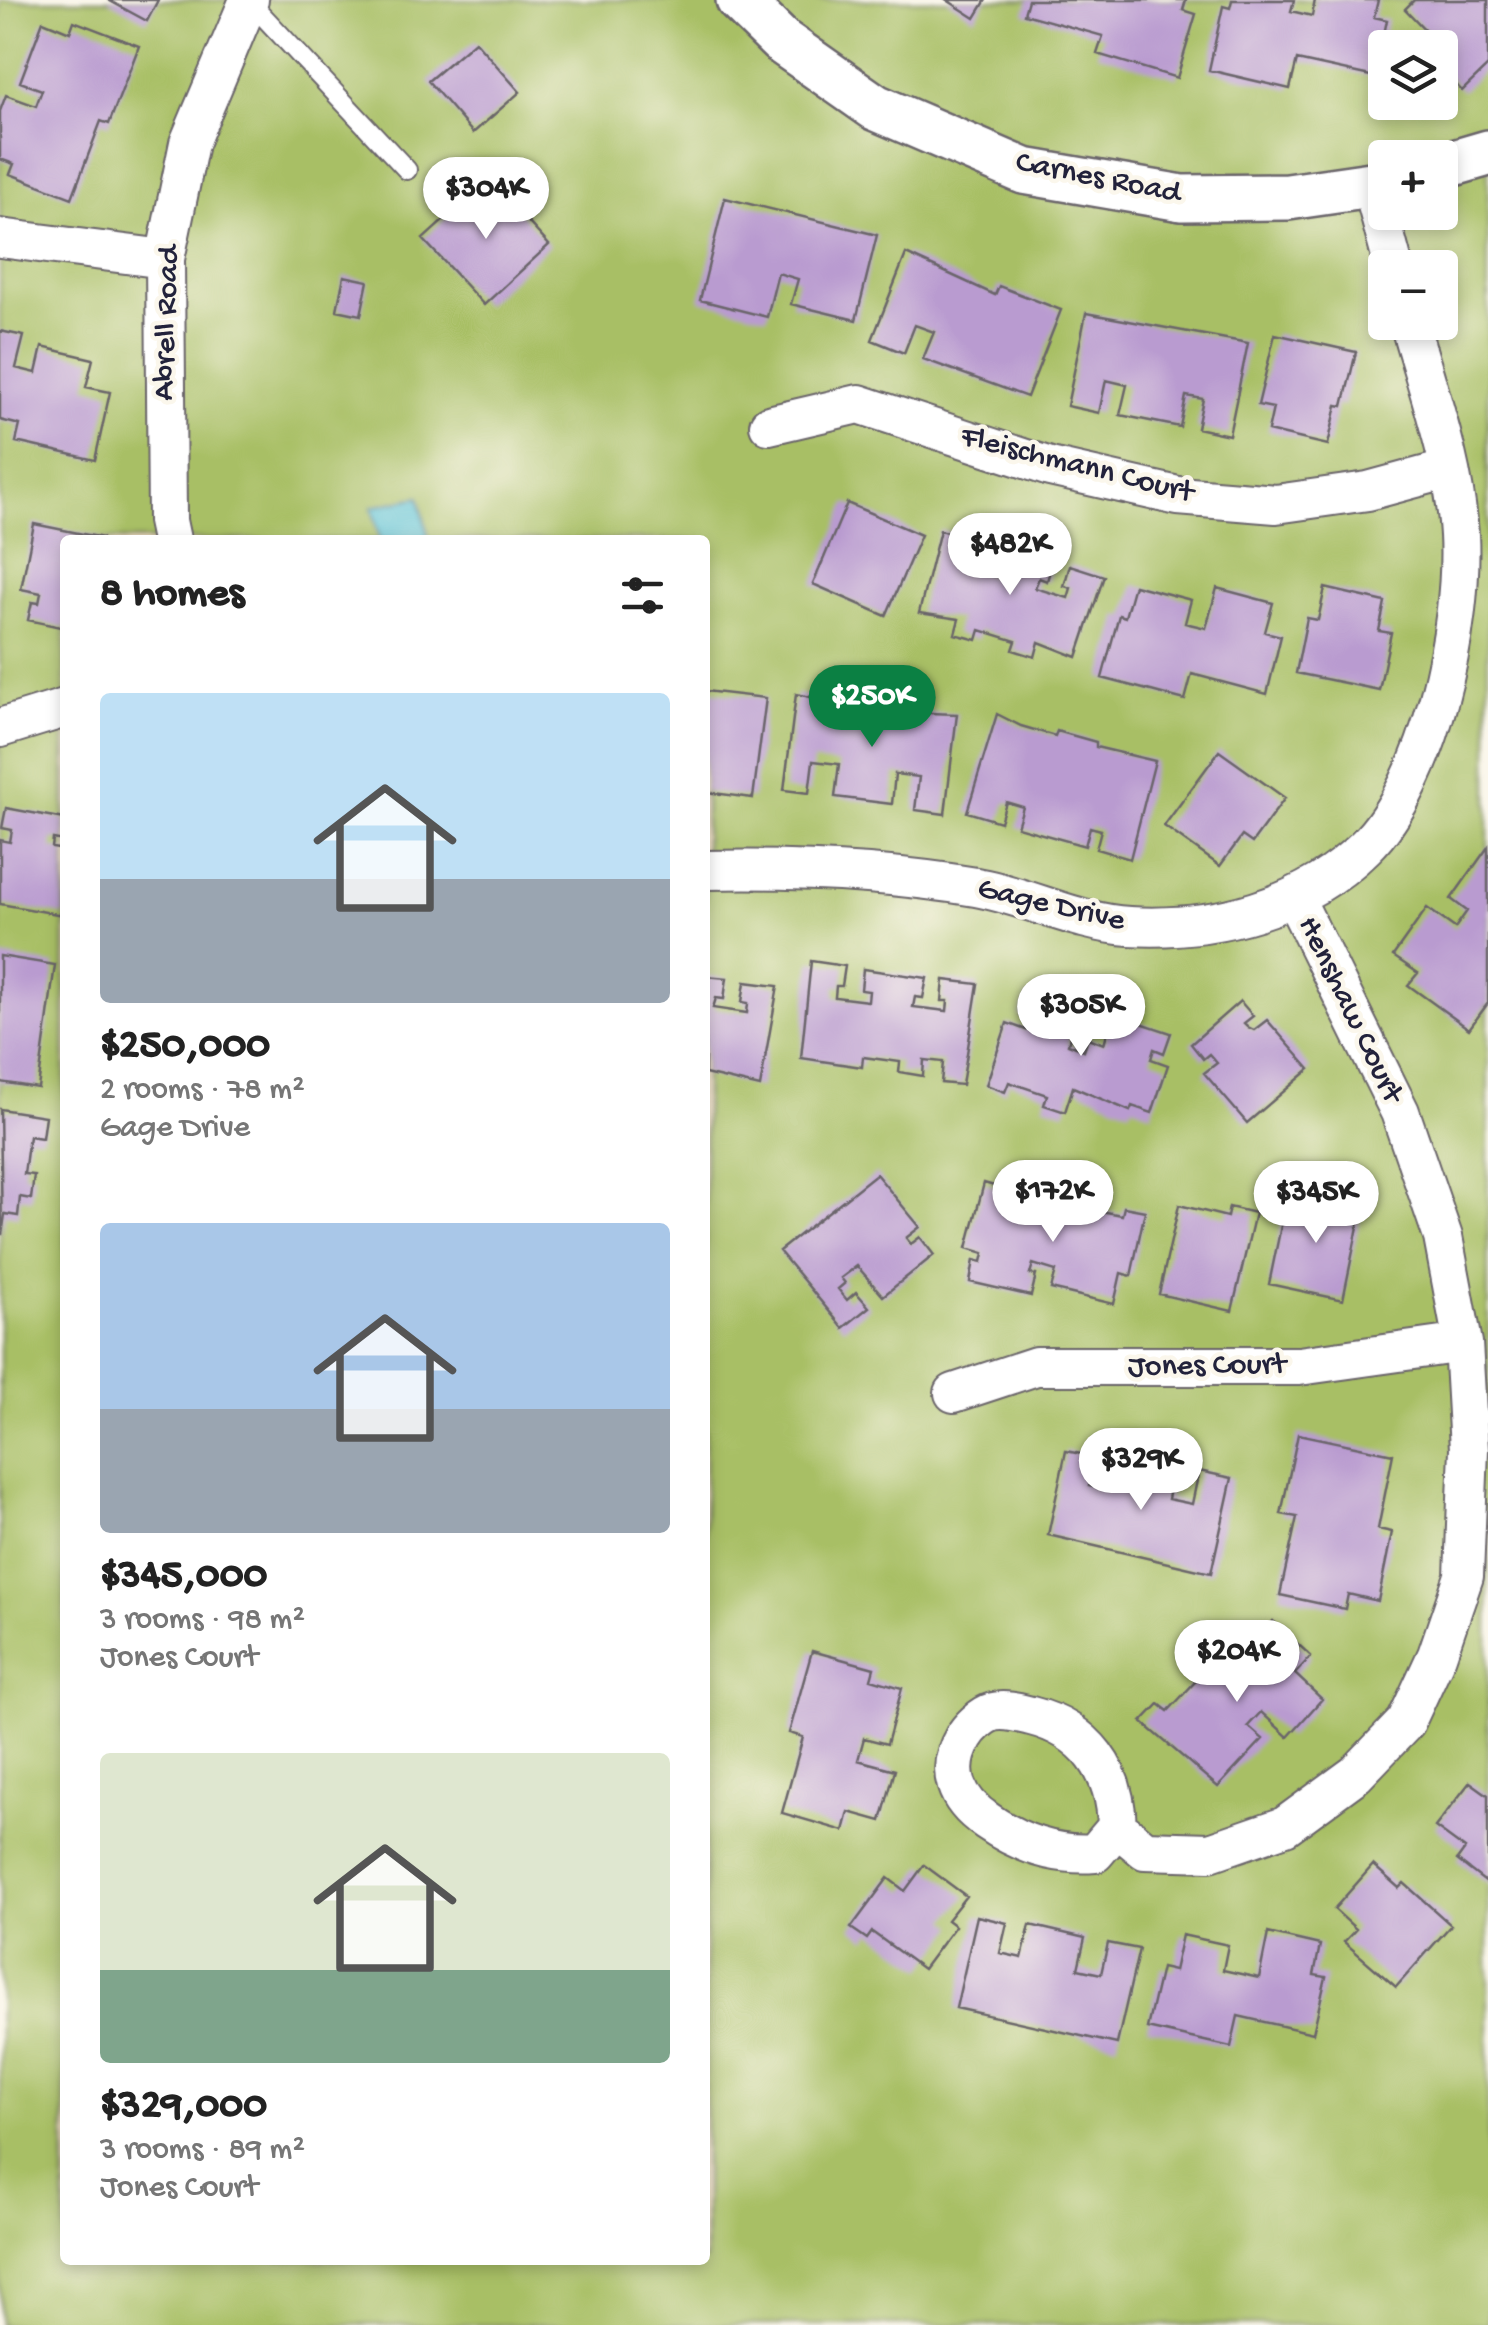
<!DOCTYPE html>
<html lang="en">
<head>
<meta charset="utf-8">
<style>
	:root { --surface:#fff; --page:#f2f2f2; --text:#222; --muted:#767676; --accent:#0b8043 }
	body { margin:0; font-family:"Gochi Hand",sans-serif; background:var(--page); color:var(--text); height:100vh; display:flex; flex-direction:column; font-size:38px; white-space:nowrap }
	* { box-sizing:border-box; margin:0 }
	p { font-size:32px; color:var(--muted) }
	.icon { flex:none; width:55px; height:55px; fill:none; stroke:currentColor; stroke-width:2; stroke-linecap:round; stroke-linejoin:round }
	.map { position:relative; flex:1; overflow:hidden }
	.side { position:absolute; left:60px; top:535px; width:650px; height:1730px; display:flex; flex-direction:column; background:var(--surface); border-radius:10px; box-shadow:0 5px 15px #0003 }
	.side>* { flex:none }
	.fabs { position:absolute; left:1368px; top:30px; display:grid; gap:20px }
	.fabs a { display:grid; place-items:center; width:90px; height:90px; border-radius:10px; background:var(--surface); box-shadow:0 5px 15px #0003; font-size:50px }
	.price { position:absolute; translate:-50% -85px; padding:0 22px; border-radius:35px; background:#fff; color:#222; font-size:32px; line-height:65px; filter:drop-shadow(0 2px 5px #0008) }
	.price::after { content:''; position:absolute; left:50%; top:60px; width:30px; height:22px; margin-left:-15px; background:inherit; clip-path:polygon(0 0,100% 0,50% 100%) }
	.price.active { background:var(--accent); color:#fff }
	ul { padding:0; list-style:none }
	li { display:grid; align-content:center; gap:20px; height:530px; padding:0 40px }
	li span { display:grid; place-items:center; height:310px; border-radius:10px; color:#555 }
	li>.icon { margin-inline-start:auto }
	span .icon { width:180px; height:180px; fill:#fffc; stroke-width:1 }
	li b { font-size:42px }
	h2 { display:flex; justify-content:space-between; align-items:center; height:120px; padding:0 40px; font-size:42px }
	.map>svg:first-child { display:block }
	.green { fill:#a8bf65; stroke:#657050; stroke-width:2.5; fill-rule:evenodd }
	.water { fill:#5bc3d7; stroke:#3e7289; stroke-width:2.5 }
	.building { fill:#b99bd0 }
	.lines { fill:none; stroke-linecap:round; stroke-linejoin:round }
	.service-casing { stroke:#6b656b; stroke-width:22 }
	.minor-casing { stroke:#6b656b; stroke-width:42 }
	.tertiary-casing { stroke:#6b656b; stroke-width:50 }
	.service { stroke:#fff; stroke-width:18 }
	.minor { stroke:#fff; stroke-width:38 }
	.tertiary { stroke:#fff; stroke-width:45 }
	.labels { text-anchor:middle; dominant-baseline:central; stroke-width:9; stroke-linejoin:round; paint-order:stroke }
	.street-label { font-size:32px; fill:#22223b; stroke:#fbf7ec }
</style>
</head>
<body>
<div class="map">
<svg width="1488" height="2325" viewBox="0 0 1488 2325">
	<rect width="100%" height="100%" fill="#fbf7ec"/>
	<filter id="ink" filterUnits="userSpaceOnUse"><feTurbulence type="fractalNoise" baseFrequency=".01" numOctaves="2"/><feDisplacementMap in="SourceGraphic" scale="20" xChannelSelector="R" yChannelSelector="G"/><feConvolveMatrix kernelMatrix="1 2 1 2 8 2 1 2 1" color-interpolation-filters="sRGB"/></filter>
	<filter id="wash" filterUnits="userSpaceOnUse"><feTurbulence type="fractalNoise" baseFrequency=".0048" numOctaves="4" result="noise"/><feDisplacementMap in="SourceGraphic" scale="40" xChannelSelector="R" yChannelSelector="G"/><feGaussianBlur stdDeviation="2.25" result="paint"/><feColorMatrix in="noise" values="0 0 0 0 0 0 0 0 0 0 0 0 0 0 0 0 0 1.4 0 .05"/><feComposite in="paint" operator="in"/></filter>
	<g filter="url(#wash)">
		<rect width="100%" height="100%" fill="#f3e1c5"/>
		<path class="green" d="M0 0H1488V2325H0ZM1385 48H1440V102H1385ZM1385 158H1440V212H1385ZM1385 268H1440V322H1385ZM65 540H705V2260H65Z"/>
		<path class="water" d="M419 497 429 540H380L372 507Z"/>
		<g id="blocks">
			<path class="building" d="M108 0H158L147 21Z
				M947 0H986L975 18Z
				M1028 0H1186L1183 10 1196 14 1177 78 1097 54 1103 36 1024 14Z
				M1232 0H1294L1291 11 1312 16 1315 0H1378L1374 17 1387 20 1375 77 1297 60 1290 89 1209 70 1223 6 1230 8Z
				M1414 0H1488V66L1462 91 1440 67V48L1419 45 1430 35 1405 9Z
				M43 21 70 32 74 21 139 46 109 124 101 121 72 198 10 174 14 164 0 159V111L6 95 36 106 42 90 20 82Z
				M475 41 520 92 473 133 428 81Z
				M489 179 549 245 484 305 423 239Z
				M725 198 877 235 856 320 791 304 798 279 778 273 767 317 700 300Z
				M906 254 995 295 999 286 1061 310 1027 397 923 359 934 332 915 325 904 353 872 340Z
				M344 276 368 281 361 315 337 310Z
				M1086 313 1248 343 1229 435 1197 428 1203 399 1186 396 1180 427 1120 415 1127 385 1106 380 1099 413 1067 406Z
				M0 331 24 336 16 368 36 373 42 347 93 359 86 387 110 392 95 460 16 442 20 425 0 420Z
				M1275 334 1356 352 1343 406 1337 405 1328 445 1268 431 1273 408 1258 405Z
				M847 503 921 535 886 616 813 584Z
				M34 524 103 538 65 540V628L28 620 32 602 39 603 41 593 21 589Z
				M940 530 967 538 959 566 993 576 994 566 986 563 991 544 1053 560 1047 581 1039 578 1035 588 1068 598 1071 588 1064 586 1070 565 1104 576 1077 657 1039 642 1035 657 1013 650 1016 641 980 630 977 640 955 634 959 619 919 613Z
				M1134 585 1191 600 1185 623 1206 628 1217 588 1273 603 1265 632 1281 636 1267 694 1192 674 1185 700 1102 678 1119 615 1125 617Z
				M1325 588 1385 602 1379 631 1391 633 1379 690 1296 673 1307 618 1318 620Z
				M705 691 766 698 753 798 705 792Z
				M796 694 856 706 857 701 896 706 895 711 900 712 957 714 945 814 915 810 919 777 895 774 892 804 835 797 839 764 813 761 809 793 784 790Z
				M997 714 1021 726 1055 736 1057 731 1096 742V747L1155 761 1130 859 1096 849 1101 830 1090 827 1085 846 1017 827 1023 807 1006 802 1000 822 967 812Z
				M1219 751 1285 798 1252 843 1242 836 1220 866 1164 826Z
				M6 808 65 819 64 841 53 839 52 848 65 850 63 915 0 904V840L10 842 12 830 2 828Z
				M1488 847V1003L1469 1029 1408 985 1418 973 1393 956 1427 908 1455 928 1467 911 1451 899Z
				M0 956 55 965 38 1088 0 1082Z
				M811 961 845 966 842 986H836L835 997 868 1001 869 991 861 990 863 969 927 978 923 998 915 997 913 1007 947 1011 948 1001H942L944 980 978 984 962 1085 941 1083 943 1062 924 1060 923 1076 899 1072 900 1062 863 1057 862 1067 801 1058Z
				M705 976 727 978 724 999 716 998 713 1008 747 1013 748 1003 742 1002 745 982 778 986 760 1087 705 1074Z
				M1027 996 1087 1016 1080 1037 1071 1033 1068 1044 1084 1050 1088 1038 1104 1044 1107 1033 1101 1031 1108 1012 1171 1033 1164 1053 1154 1049 1151 1059 1168 1065 1152 1113 1132 1106 1130 1111 1073 1087 1065 1112 1044 1105 1047 1095 1009 1082 1005 1092 986 1085 1007 1023 1026 1030 1028 1019 1020 1016Z
				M1240 1001 1253 1016 1244 1023 1248 1027 1254 1030 1267 1020 1310 1069 1247 1123 1204 1073 1217 1063 1209 1054 1203 1059 1191 1044Z
				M0 1109 45 1116 42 1138 29 1136 24 1174 34 1175 31 1199 20 1197 18 1216 5 1214 2 1235Z
				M876 1174 920 1227 906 1238 911 1244 920 1237 934 1255 883 1296 857 1266 841 1278 845 1283 838 1289 847 1300 856 1292 869 1307 843 1328 779 1251Z
				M984 1183 1004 1189 1002 1200 1036 1209 1042 1199 1062 1203 1066 1193 1071 1192 1086 1198 1085 1208 1122 1215 1124 1207 1145 1211 1131 1276 1121 1273 1114 1304 1051 1289 1056 1271 1033 1264 1030 1274 1036 1275 1031 1296 970 1282 974 1260 982 1262 984 1253 967 1248Z
				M1288 1192 1362 1207 1343 1300 1269 1284Z
				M1179 1205 1227 1217 1229 1207 1255 1213 1232 1311 1159 1294Z
				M1298 1434 1393 1454 1378 1529 1392 1532 1378 1601 1348 1594 1345 1609 1280 1595 1297 1517 1281 1514Z
				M1066 1451 1096 1457 1089 1486 1112 1491 1119 1457 1174 1469 1168 1499 1192 1504 1199 1471 1232 1478 1211 1573 1048 1535Z
				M1273 1621 1311 1656 1295 1674 1322 1699 1288 1737 1261 1712 1248 1726 1263 1739 1218 1787 1142 1722 1159 1704 1168 1711 1220 1655 1232 1666Z
				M812 1651 874 1668 871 1679 902 1688 887 1744 864 1738 858 1760 895 1770 881 1821 849 1812 844 1831 782 1813 803 1737 789 1733Z
				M1470 1782 1488 1795V1884L1457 1860 1465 1849 1435 1827Z
				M924 1865 966 1896 947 1920 955 1926 923 1969 872 1932 867 1939 851 1928 888 1878 905 1891Z
				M1373 1865 1399 1888 1404 1883 1451 1925 1396 1987 1344 1942 1356 1929 1334 1909Z
				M977 1916 1007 1923 1000 1953 1022 1958 1030 1925 1085 1938 1078 1969 1101 1974 1108 1943 1139 1949 1117 2044 956 2008Z
				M1268 1933 1320 1945 1314 1975 1326 1977 1313 2033 1238 2016 1231 2047 1147 2028 1161 1968 1174 1971 1182 1935 1228 1945 1223 1970 1259 1978Z"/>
		</g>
	</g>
	<g filter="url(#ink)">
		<use href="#blocks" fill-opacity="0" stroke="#6b656b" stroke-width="2.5"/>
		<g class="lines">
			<defs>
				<path id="service" d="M249 1 407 170"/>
				<path id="minor" d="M1372 186 1394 268
					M0 238 165 259
					M769 425 859 404 1050 467 1178 496 1276 504 1368 491 1449 469
					M171 540 167 521 165 259 189 143 249 0
					M0 728 65 708
					M705 870C796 868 885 872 976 887 1027 896 1078 923 1129 926 1214 931 1304 908 1365 847 1431 782 1464 625 1459 535 1455 464 1428 391 1409 322
					M954 1393 1036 1366H1299L1463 1343
					M1117 1827 1095 1853C1056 1856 1020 1844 987 1821 956 1800 944 1771 964 1737 969 1728 982 1715 993 1712 1005 1709 1019 1713 1031 1716 1087 1730 1116 1771 1117 1827L1145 1850 1210 1852 1285 1826 1356 1774 1406 1722 1437 1655 1464 1576 1469 1449 1463 1343 1443 1237 1400 1112 1294 897"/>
				<path id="tertiary" d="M739 0 781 41 875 107 1024 171 1182 198 1288 197 1385 183
					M1440 167 1488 153"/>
			</defs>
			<use href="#service" class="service-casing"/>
			<use href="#minor" class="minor-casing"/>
			<use href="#tertiary" class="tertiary-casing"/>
			<use href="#service" class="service"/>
			<use href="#minor" class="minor"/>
			<use href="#tertiary" class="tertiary"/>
		</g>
	</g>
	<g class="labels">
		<g class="street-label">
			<text transform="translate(1098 179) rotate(11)">Carnes Road</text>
			<text transform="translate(168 323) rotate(-88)">Abrell Road</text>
			<text transform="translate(1077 466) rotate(14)">Fleischmann Court</text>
			<text transform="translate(1051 906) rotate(13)">Gage Drive</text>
			<text transform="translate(1349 1010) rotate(64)">Henshaw Court</text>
			<text transform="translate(1207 1367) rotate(-1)">Jones Court</text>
		</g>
	</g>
</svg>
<div class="fabs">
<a><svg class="icon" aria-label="layers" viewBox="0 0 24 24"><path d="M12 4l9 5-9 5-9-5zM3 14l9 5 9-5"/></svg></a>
<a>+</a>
<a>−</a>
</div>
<b class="price" style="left:486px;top:242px">$304K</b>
<b class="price" style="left:1010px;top:598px">$482K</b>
<b class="price active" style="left:872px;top:750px">$250K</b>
<b class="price" style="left:1081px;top:1059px">$305K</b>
<b class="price" style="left:1053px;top:1245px">$172K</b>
<b class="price" style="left:1316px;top:1246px">$345K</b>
<b class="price" style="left:1141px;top:1513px">$329K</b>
<b class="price" style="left:1237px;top:1705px">$204K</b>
<section class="side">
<h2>8 homes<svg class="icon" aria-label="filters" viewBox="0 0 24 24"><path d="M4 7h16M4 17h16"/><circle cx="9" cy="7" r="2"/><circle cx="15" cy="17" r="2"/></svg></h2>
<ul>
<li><span style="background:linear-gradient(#bfe0f5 60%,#9aa5b1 0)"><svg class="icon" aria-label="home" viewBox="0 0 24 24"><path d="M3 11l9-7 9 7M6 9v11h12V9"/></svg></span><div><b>$250,000</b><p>2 rooms · 78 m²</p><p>Gage Drive</p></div></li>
<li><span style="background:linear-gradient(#a9c7e8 60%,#9aa5b1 0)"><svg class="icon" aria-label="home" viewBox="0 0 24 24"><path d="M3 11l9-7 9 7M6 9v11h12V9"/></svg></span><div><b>$345,000</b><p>3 rooms · 98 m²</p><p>Jones Court</p></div></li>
<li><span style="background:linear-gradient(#dfe7d0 70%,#7fa58c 0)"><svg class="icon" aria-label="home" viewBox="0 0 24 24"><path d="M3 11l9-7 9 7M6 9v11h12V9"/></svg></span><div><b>$329,000</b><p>3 rooms · 89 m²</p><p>Jones Court</p></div></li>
</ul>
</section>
</div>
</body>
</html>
